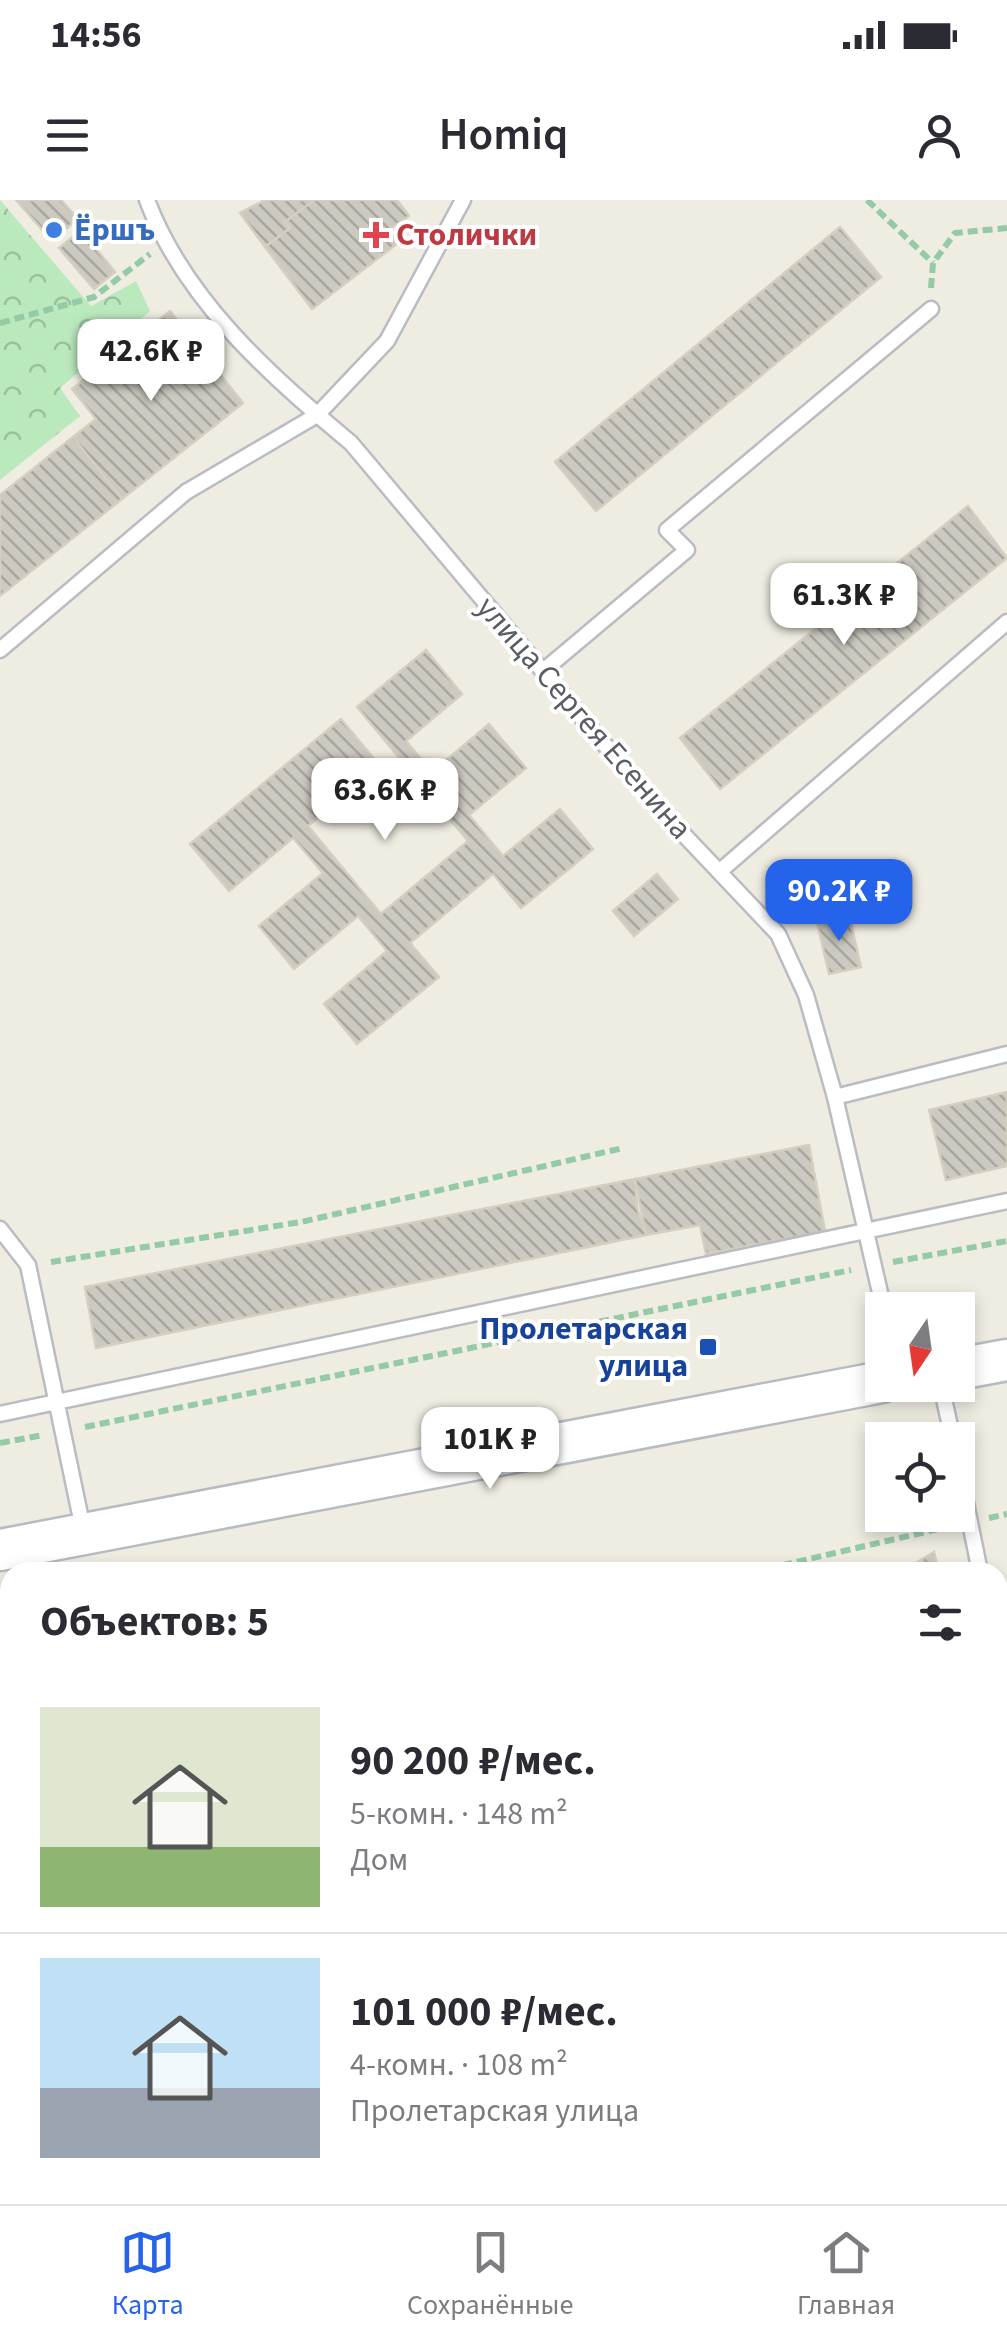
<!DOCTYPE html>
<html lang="ru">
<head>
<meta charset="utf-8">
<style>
	:root { --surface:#fff; --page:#f7f7f7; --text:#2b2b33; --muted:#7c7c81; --line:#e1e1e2; --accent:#2563eb }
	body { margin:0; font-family:"Source Sans 3",sans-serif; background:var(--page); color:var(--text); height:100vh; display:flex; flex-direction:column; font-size:38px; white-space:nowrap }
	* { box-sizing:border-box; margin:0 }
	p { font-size:32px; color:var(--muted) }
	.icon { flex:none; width:55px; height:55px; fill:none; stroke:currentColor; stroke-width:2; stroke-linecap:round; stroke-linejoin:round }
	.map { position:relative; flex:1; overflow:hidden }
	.drawer { position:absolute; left:0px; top:1362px; width:1008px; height:642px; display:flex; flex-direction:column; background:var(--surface); border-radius:30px 30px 0 0; box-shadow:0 5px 15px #0003 }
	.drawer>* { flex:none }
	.needle { width:65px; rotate:193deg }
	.fabs { position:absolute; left:865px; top:1092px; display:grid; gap:20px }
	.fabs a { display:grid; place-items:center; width:110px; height:110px; border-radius:0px; background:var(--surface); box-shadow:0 5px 15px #0003; font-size:50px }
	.price { position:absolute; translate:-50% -85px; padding:0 22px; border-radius:20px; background:#fff; color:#222; font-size:32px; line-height:65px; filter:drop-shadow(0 2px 5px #0008) }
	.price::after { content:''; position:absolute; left:50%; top:60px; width:30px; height:22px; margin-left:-15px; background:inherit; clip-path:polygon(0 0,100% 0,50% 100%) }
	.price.selected { background:var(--accent); color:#fff }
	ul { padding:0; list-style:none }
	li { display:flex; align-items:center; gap:30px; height:250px; padding:0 40px }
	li+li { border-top:2px solid var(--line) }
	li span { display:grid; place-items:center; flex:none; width:280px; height:200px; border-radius:0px; color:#555 }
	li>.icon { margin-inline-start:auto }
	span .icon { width:120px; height:120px; fill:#fffc; stroke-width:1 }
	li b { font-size:42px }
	h2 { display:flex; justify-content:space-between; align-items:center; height:120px; padding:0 40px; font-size:42px }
	.status { display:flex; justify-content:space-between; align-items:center; height:70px; padding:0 50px; background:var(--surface); direction:ltr }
	.status svg { height:28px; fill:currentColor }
	header { display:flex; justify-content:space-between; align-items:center; height:130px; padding:0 40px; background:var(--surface); font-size:45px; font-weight:600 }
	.tab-bar { display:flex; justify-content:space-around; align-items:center; height:140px; border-top:2px solid var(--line); background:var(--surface); font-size:28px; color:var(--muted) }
	.tab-bar a { display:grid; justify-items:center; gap:5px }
	.tab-bar .selected { color:var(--accent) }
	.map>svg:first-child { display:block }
	.education { fill:#e1dfd2 }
	.forest { fill:url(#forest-crowns) }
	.building { fill:url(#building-back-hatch); stroke:#d4cfbf; stroke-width:2.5 }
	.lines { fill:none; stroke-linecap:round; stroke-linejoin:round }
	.service-casing { stroke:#babcc2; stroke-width:19 }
	.secondary-casing { stroke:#b8bbc2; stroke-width:45 }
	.path { stroke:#94caa6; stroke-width:6; stroke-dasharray:10 5; stroke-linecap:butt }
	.service { stroke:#fff; stroke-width:14 }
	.secondary { stroke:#fff; stroke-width:40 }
	.shop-dot { fill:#3f7fe0; stroke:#fff; stroke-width:4 }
	.health-dot { fill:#e0444e; stroke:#fff; stroke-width:4 }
	.transit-dot { fill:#1a4fb4; stroke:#fff; stroke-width:4 }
	.labels { text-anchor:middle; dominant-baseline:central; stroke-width:8; stroke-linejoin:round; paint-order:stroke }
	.shop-label { font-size:32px; font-weight:bold; fill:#366cbe; stroke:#fff; text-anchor:start }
	.health-label { font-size:32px; font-weight:bold; fill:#be3a42; stroke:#fff; text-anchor:start }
	.street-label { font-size:32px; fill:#5a5e64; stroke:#fff }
	.transit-label { font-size:32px; font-weight:bold; fill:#164399; stroke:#fff; text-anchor:end }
</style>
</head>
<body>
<div class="status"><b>14:56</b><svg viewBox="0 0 49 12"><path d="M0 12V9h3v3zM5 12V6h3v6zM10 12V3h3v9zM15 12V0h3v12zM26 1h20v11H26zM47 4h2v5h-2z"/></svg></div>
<header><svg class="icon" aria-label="menu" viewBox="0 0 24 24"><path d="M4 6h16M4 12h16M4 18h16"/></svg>Homiq<svg class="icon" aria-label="person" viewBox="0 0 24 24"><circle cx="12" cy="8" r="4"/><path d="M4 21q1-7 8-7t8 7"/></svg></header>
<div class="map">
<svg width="1007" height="2004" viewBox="0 0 1007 2004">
	<defs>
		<pattern id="forest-crowns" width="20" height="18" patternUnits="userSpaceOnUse" patternTransform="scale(2.5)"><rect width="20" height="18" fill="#bbe9be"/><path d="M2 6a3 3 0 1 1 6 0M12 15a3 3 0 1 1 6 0" fill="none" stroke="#9bc09e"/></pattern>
		<pattern id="building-back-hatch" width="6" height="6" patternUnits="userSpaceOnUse" patternTransform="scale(2.5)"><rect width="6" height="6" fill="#ccc9c1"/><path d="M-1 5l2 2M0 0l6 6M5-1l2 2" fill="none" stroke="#a9a6a0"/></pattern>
	</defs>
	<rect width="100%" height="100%" fill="#efede2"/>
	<path class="education" d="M150 1995H632L621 2004H139Z"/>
	<path class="forest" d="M0 0 91 106 136 81 150 111 60 188 80 216 0 280Z"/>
	<path class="building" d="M16 0H61L78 19 52 41Z
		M314 0H397L409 16 389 30 398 43 312 109 265 47 290 28 285 22Z
		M314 0 285 22 290 28 265 47 240 13 265 0Z
		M397 0 409 16 389 30 398 43 312 109 240 13 265 0Z
		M840 27 881 77 596 311 555 262Z
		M81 30 115 72 94 89 59 48Z
		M170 111 243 203 122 299 73 237 96 219 72 189Z
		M73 237 122 299 0 396V295Z
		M968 306 1007 358 720 589 680 538Z
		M426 450 462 494 406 541 432 572 489 524 526 568 469 615 503 656 560 609 593 649 521 708 493 674 410 743 439 777 357 844 324 804 387 751 358 716 294 769 259 726 323 673 293 638 229 691 190 644 341 519 380 566 308 626 381 714 468 641 357 507Z
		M657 674 678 699 634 736 613 711Z
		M849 715 861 767 829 774 817 722Z
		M1007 892V966L946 980 929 910Z
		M809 945 825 1031 706 1054 700 1025 646 1035 635 979Z
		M635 979 637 1008 646 1035 96 1148 85 1087Z
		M934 1352 939 1372H901Z
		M1007 1852V1981L998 1969V1859Z"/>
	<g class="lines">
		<defs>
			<path id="service" d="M147 0C184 99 270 176 351 243L652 601 778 734 806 795 835 897 884 1110
				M0 450 186 292 317 215 387 141 463 0
				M543 471 687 350 667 330 931 109
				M719 672 1007 422
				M835 897 1007 854
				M0 1029 28 1065 83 1329
				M941 1185 953 1240
				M0 1214 1007 1001
				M958 1263 980 1372
				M998 1458 1007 1505
				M998 1775 1007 1767
				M0 1796 10 1795
				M717 2004 728 1995
				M856 2004V1995"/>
			<path id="secondary" d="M958 1169 1007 1160
				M0 1350 882 1182"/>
		</defs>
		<use href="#service" class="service-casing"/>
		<use href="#secondary" class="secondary-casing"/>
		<path class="path" d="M867 0 933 63
			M931 88 933 63 955 33 1007 28
			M0 123 94 97 150 54
			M51 1062 301 1022 623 948
			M893 1062 1007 1041
			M85 1227 851 1070
			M0 1243 43 1235
			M989 1318 1007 1314
			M753 1372 947 1327
			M0 1523 10 1521"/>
		<use href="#service" class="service"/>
		<use href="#secondary" class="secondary"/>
	</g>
	<circle class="shop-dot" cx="54" cy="30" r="10"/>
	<path class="health-dot" d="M371 20h10v10h10v10h-10v10h-10v-10h-10v-10h10z"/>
	<rect class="transit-dot" x="698" y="1137" width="20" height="20" rx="5"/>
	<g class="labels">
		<g class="shop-label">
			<text x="74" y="30">Ёршъ</text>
		</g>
		<g class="health-label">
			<text x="396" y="35">Столички</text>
		</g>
		<g class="street-label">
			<text transform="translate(584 518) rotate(49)">улица Сергея Есенина</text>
		</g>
		<g class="transit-label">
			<text x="688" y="1129">Пролетарская<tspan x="688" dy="37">улица</tspan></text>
		</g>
	</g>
</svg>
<div class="fabs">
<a><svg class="needle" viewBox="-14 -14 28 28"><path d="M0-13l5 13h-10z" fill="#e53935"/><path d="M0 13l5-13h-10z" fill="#7c7c81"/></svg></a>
<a><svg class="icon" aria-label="locate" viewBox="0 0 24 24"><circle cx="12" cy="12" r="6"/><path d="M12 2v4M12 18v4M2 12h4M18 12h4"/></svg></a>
</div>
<b class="price" style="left:151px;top:204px">42.6K ₽</b>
<b class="price" style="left:844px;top:448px">61.3K ₽</b>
<b class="price" style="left:385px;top:643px">63.6K ₽</b>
<b class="price selected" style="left:839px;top:744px">90.2K ₽</b>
<b class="price" style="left:490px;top:1292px">101K ₽</b>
<section class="drawer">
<h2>Объектов: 5<svg class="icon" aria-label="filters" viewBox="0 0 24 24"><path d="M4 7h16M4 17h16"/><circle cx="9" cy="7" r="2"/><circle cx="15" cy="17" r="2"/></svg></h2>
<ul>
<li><span style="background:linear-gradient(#dfe7d0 70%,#8fb573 0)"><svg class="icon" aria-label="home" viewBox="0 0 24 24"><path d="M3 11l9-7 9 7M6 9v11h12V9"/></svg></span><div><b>90 200 ₽/мес.</b><p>5-комн. · 148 m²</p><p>Дом</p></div></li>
<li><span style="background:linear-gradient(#bfe0f5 65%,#9aa5b1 0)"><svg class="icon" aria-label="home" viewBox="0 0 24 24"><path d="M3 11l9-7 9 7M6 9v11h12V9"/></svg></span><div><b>101 000 ₽/мес.</b><p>4-комн. · 108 m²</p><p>Пролетарская улица</p></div></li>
</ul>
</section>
</div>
<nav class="tab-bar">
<a class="selected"><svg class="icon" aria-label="map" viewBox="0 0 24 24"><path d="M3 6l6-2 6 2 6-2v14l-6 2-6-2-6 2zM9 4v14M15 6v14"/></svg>Карта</a>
<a><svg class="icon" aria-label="saved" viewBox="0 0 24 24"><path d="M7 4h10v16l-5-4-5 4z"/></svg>Сохранённые</a>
<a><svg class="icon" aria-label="home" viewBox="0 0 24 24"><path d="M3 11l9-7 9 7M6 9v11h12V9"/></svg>Главная</a>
</nav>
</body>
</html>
